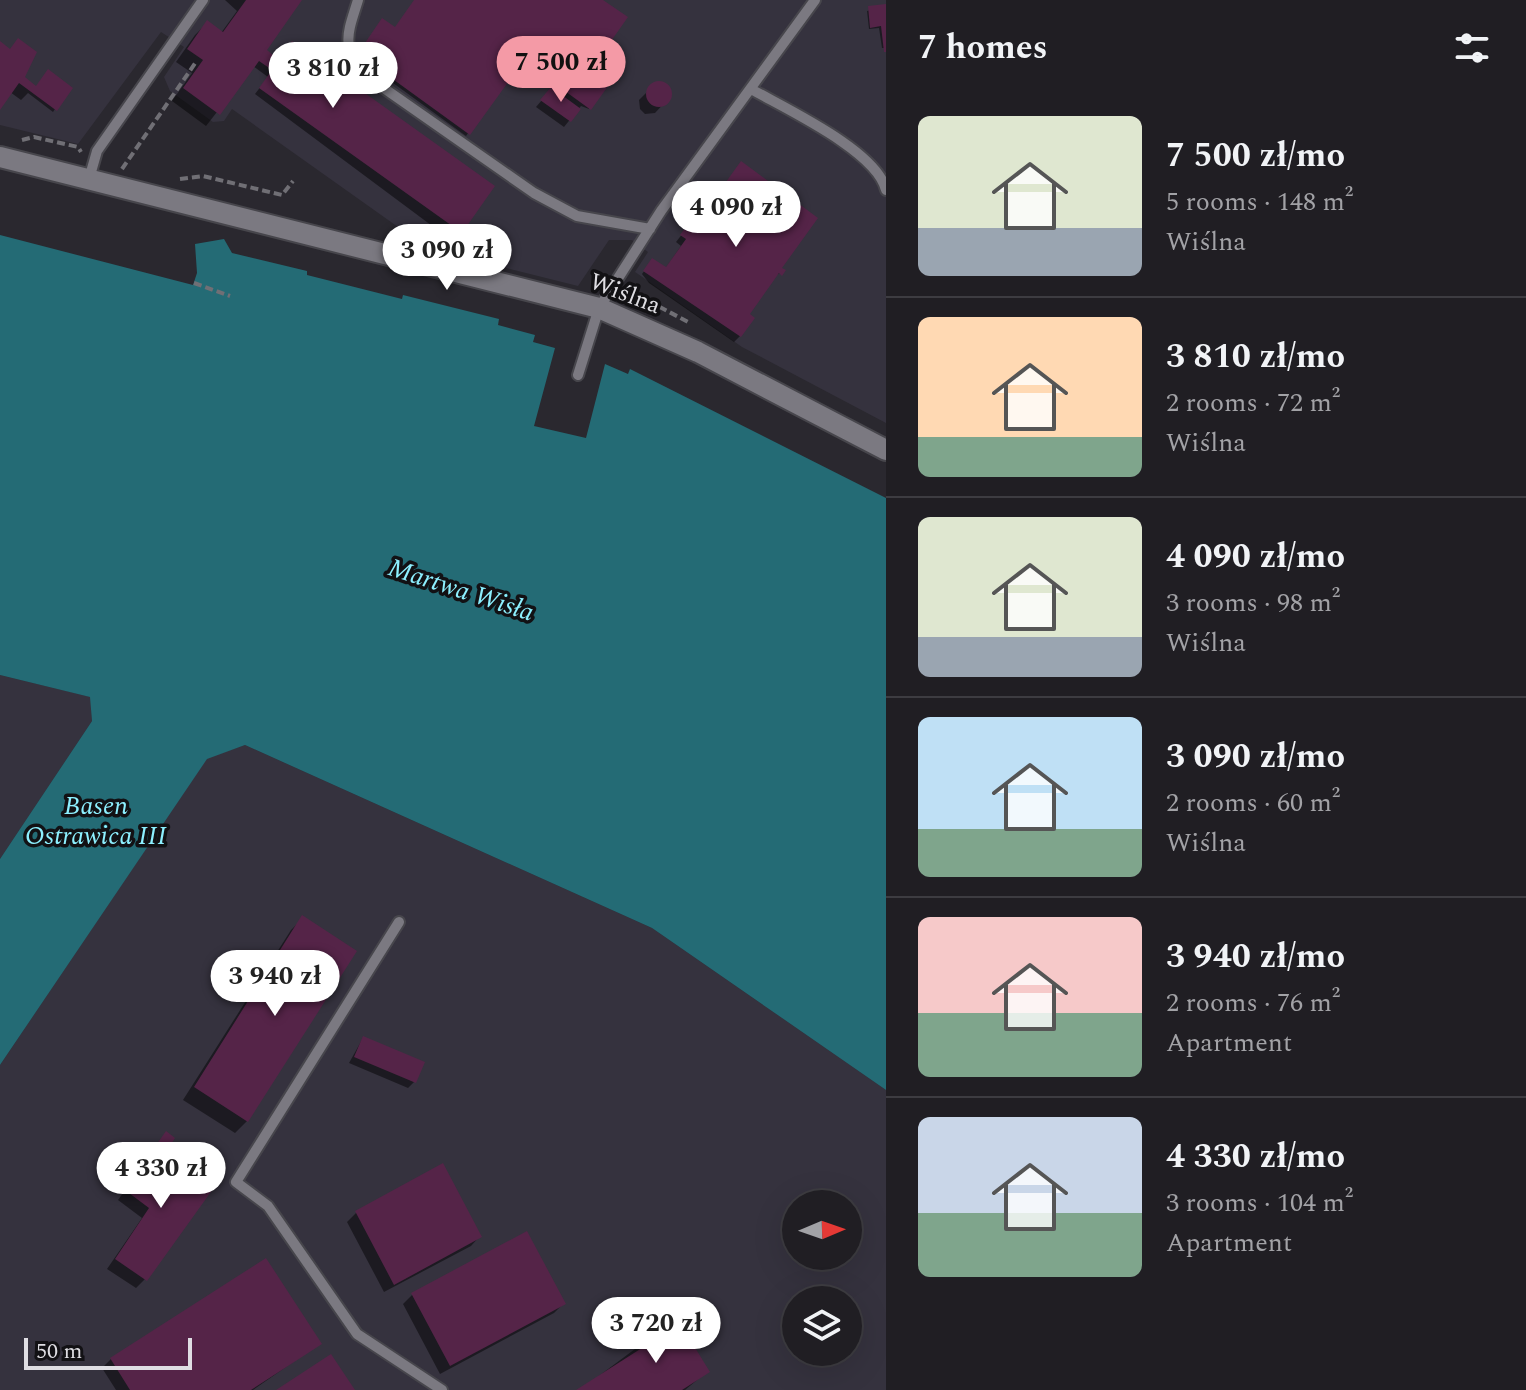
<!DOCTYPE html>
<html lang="en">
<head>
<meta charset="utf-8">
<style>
	:root { --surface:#201e23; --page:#28272b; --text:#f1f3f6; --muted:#a2a2a6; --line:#3d3c41; --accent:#f49aa6 }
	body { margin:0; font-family:Spectral,serif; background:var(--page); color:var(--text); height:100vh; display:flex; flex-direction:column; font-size:30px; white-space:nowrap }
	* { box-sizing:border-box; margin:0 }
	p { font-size:26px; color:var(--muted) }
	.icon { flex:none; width:44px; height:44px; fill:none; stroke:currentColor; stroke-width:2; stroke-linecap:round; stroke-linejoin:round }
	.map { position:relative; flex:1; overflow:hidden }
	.sheet { display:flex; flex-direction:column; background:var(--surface); width:640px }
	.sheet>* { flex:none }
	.needle { width:52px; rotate:88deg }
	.controls { position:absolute; left:782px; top:1190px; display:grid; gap:16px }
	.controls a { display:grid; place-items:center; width:80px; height:80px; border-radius:50%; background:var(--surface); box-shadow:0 8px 32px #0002,0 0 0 2px var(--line); font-size:40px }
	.scale { position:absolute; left:24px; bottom:20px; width:168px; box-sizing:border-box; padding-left:8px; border:4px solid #dfdee3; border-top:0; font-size:22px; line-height:28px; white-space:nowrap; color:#dfdee3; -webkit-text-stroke:6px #121114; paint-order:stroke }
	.price { position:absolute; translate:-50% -68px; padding:0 18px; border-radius:28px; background:#fff; color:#222; font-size:26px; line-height:52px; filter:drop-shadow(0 2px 4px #0008) }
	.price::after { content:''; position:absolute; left:50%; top:48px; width:24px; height:18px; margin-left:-12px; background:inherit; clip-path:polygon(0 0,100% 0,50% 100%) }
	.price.current { background:var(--accent); color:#111 }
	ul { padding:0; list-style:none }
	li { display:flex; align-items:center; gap:24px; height:200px; padding:0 32px }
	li+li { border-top:2px solid var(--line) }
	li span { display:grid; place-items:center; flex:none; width:224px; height:160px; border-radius:12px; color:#555 }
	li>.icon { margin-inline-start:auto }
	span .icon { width:96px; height:96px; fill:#fffc; stroke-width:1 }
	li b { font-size:34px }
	h2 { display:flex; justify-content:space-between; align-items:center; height:96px; padding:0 32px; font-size:34px }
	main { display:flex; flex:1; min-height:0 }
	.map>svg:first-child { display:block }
	.built { fill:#35323e; fill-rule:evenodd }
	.water { fill:#246b75 }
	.shadow { fill:#0007 }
	.building { fill:#552448 }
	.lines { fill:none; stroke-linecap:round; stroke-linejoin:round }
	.lane-casing { stroke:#47464c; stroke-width:14 }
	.street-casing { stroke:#47464c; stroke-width:24 }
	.path { stroke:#706f75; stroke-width:4; stroke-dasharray:8 4; stroke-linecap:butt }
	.lane { stroke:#7b7981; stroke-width:10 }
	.street { stroke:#7b7981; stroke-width:20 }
	.labels { text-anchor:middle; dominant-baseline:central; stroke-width:7; stroke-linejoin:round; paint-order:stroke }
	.street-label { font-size:24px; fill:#dfdee3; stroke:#121114 }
	.water-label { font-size:26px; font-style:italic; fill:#8df0ff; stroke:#121114 }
</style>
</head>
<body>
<main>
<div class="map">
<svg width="886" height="1390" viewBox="0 0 886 1390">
	<rect width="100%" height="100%" fill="#2a282f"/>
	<path class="built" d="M0 0H886V423L742 347 638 274 635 272 648 252 632 240H609L578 286 429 249 232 109 224 121 213 122 170 91 164 77 184 47 161 32 78 144 0 125Z
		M0 675 91 697 92 721 0 859Z
		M245 745 652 928 886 1090V1390H0V1065L207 758ZM796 1204H848V1256H796ZM796 1300H848V1352H796Z"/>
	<path class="water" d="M0 235 193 285 197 273 195 244 224 239 232 253 307 271V275L402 299 403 295 499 319 498 325 535 335 533 342 555 348 534 426 586 438 605 364 628 374 630 369 886 498V1090L652 928 245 745 207 759 0 1065V859L92 721 90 697 0 675Z"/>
	<path class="shadow" d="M225 0H300L258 58 278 61 460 231 451 240 255 94 268 77 253 66 206 126 172 101 192 73 176 62 195 35 207 23 221 33 237 11Z
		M415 0H599L602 50 600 52 584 41 579 48 589 109 581 106 564 127 536 107 553 87 528 69 532 63 524 58 466 136 382 75 390 64 364 46 380 23 395 29Z
		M886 6V48H882L879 28 869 29 867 11Z
		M0 44 16 84 24 79 55 109 53 112 28 93 21 100 10 92 0 107Z
		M655 84H663L669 89V98L655 113 645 114 640 109 639 100Z
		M683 233 783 271 772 278 747 314 740 336 734 342 649 283 642 274 650 263 665 269 681 246 676 242Z
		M303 918 247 1121 235 1133 183 1100 291 930Z
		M363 1038 422 1063 414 1082 408 1088 349 1063Z
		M166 1134 159 1158 145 1279 136 1288 107 1269 142 1218 118 1200Z
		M442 1166 480 1236 471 1246 384 1292 347 1222 356 1213Z
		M526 1234 563 1304 554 1313 440 1374 403 1304 412 1295Z
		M643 1343 708 1371 685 1390H580Z
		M319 1344 253 1390H116L102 1368 111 1359Z"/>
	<path class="building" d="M246 0H302L267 50 279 60 292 41 495 186 462 233 259 88 272 70 259 61 220 115 183 88 203 60 187 49 207 20 223 32Z
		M414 0H603L628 17 604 51 588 39 582 47 618 72 591 110 529 65 532 60 527 56 470 135 383 72 390 61 365 43 382 18 395 27Z
		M886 4V52H884L881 26 870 28 868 6Z
		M18 38 37 52 25 77 36 86 48 69 73 88 57 111 19 83 0 110V41L10 49Z
		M646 94a13 13 0 1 1 26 0a13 13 0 1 1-26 0Z
		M551 87 581 109 571 122 540 100Z
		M741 161 818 218 782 268 786 270 782 276 779 273 750 314 755 318 741 337 643 271 652 258 666 267 686 239 680 235 688 224 693 228Z
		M302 915 357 951 248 1122 194 1087Z
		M363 1036 425 1062 416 1083 354 1057Z
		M166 1131 175 1138 162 1158 213 1189 147 1281 115 1259 149 1208 125 1190Z
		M443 1163 482 1237 394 1285 355 1211Z
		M527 1231 566 1304 450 1366 411 1293Z
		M266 1258 322 1344 251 1390H130L110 1358Z
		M678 1320 710 1372 682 1390H576L645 1346 642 1341Z
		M331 1354 355 1390H276Z"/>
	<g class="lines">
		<defs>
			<path id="lane" d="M358 0C348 33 340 45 365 75L534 193 577 216 650 229
				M751 89C786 109 877 151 886 190
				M89 179 97 151 203 0
				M578 375 599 308 661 211 815 0
				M399 922 236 1182 268 1206 357 1334 442 1390"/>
			<path id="street" d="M0 157 599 308 698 352 886 450"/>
		</defs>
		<use href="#lane" class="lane-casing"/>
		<use href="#street" class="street-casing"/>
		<path class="path" d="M22 140 34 137 78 147 81 152
			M122 169 196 62
			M180 179 203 176 282 195 293 181
			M194 283 230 296
			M634 284 639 296 690 323"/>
		<use href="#lane" class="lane"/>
		<use href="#street" class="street"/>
	</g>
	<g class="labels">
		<g class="street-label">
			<text transform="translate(625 294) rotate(21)">Wiślna</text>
		</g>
		<g class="water-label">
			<text transform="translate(461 590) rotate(18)">Martwa Wisła</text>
			<text x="96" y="806">Basen<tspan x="96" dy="30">Ostrawica III</tspan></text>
		</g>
	</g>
</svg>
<div class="controls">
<a><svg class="needle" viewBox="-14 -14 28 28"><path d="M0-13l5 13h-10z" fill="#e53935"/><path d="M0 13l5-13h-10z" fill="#a2a2a6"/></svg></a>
<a><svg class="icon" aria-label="layers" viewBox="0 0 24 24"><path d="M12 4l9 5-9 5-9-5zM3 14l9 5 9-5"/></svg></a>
</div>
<div class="scale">50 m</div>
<b class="price current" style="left:561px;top:104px">7 500 zł</b>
<b class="price" style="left:333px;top:110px">3 810 zł</b>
<b class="price" style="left:736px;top:249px">4 090 zł</b>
<b class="price" style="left:447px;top:292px">3 090 zł</b>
<b class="price" style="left:275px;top:1018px">3 940 zł</b>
<b class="price" style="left:161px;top:1210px">4 330 zł</b>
<b class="price" style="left:656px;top:1365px">3 720 zł</b>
</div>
<section class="sheet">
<h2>7 homes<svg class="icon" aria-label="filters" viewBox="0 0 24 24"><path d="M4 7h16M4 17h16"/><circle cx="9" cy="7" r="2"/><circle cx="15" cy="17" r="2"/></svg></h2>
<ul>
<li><span style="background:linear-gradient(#dfe7d0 70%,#9aa5b1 0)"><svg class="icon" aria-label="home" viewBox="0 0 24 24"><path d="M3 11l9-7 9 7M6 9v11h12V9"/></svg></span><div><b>7 500 zł/mo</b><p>5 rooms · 148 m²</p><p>Wiślna</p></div></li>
<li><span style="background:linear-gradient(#ffd9b3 75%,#7fa58c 0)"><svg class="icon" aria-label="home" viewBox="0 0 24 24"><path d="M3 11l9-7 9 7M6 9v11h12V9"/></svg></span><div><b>3 810 zł/mo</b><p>2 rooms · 72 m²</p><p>Wiślna</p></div></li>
<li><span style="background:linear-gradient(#dfe7d0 75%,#9aa5b1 0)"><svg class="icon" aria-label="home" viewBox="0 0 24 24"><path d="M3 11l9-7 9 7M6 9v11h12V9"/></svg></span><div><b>4 090 zł/mo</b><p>3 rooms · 98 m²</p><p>Wiślna</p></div></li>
<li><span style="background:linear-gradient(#bfe0f5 70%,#7fa58c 0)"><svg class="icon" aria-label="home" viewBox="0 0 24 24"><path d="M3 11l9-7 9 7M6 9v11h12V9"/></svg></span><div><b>3 090 zł/mo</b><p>2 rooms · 60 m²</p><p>Wiślna</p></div></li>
<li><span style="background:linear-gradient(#f6c9c9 60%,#7fa58c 0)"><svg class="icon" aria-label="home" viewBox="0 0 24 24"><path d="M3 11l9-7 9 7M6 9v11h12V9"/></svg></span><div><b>3 940 zł/mo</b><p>2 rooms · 76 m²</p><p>Apartment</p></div></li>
<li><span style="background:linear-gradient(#c9d6e8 60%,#7fa58c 0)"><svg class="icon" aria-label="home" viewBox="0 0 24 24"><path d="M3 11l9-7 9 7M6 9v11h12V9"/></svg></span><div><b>4 330 zł/mo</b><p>3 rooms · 104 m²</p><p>Apartment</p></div></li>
</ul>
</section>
</main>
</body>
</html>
